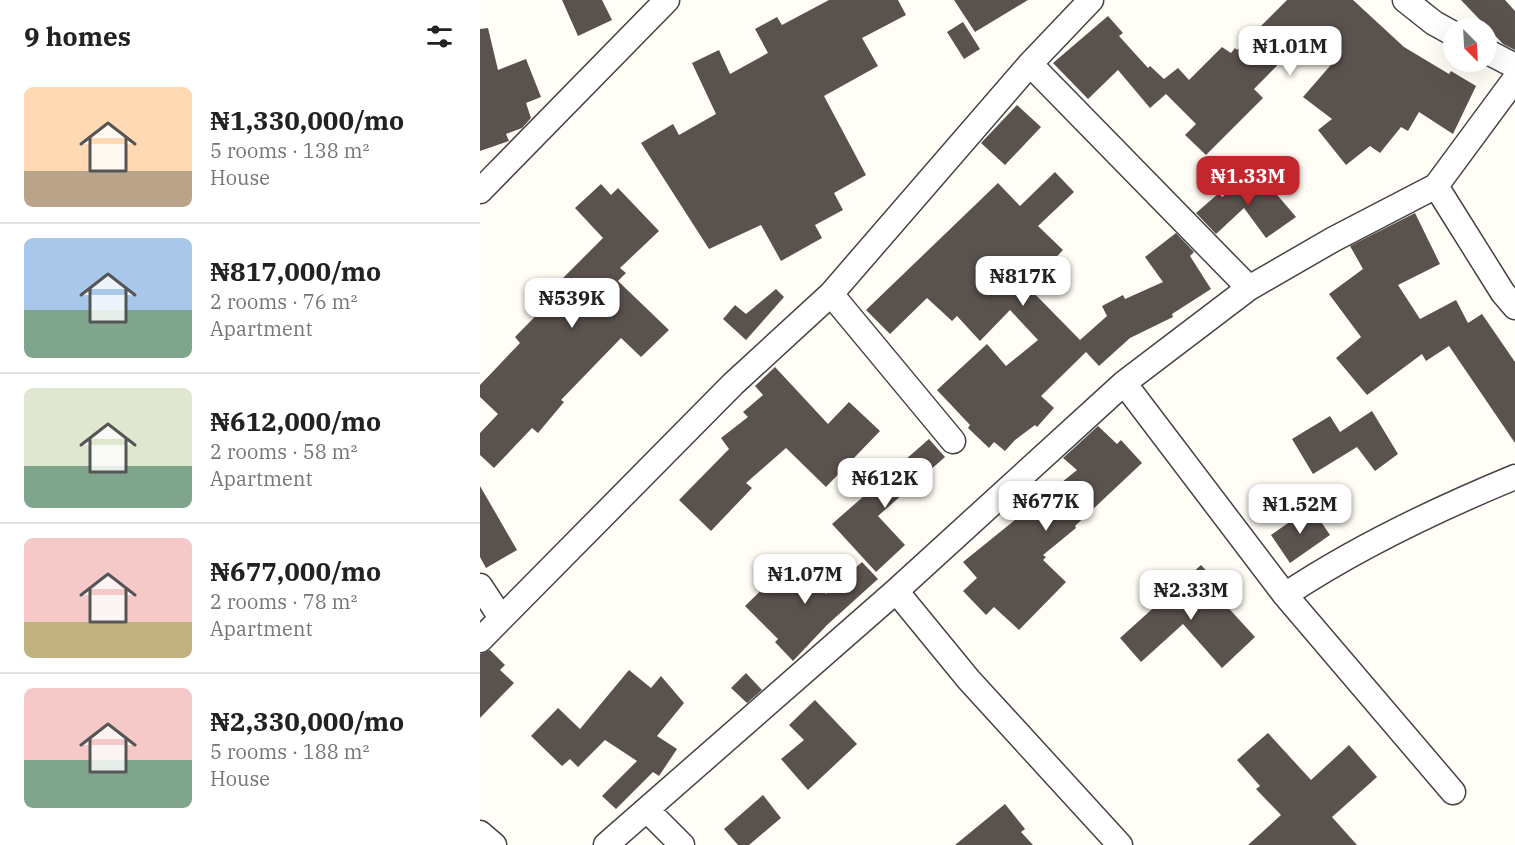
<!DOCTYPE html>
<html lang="en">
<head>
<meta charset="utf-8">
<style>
	:root { --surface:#fff; --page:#f2f2f2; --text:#222; --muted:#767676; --line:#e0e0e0; --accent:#c4262e }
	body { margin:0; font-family:"IBM Plex Serif",serif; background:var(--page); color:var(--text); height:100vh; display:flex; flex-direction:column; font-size:22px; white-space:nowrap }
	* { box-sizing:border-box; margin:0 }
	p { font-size:20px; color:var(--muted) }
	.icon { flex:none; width:33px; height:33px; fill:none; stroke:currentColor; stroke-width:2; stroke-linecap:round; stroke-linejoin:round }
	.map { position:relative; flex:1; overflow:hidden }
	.side { display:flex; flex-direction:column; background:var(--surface); width:480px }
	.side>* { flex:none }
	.needle { width:39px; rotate:156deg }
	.controls { position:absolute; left:963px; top:18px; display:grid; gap:12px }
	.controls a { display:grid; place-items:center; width:54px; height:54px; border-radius:50%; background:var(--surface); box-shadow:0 6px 24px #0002; font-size:30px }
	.price { position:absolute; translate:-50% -51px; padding:0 14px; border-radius:12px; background:#fff; color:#222; font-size:20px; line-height:39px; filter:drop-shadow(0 2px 3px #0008) }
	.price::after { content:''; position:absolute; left:50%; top:36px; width:18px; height:14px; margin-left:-9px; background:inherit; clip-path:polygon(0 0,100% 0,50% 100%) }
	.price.on { background:var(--accent); color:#fff }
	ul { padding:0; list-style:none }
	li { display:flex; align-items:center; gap:18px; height:150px; padding:0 24px }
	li+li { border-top:2px solid var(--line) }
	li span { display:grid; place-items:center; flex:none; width:168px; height:120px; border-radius:9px; color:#555 }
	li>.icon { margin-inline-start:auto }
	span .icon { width:72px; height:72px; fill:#fffc; stroke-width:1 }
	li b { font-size:26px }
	h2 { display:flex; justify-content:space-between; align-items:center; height:72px; padding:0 24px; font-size:26px }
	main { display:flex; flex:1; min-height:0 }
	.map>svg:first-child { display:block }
	.building { fill:#5a524d }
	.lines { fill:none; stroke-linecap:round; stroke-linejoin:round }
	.street-casing { stroke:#444; stroke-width:27 }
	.street { stroke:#fff; stroke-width:24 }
</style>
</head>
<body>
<main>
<section class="side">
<h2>9 homes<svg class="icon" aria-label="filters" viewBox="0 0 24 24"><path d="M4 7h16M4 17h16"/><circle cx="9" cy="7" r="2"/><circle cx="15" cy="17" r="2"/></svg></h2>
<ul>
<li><span style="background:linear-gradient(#ffd9b3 70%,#b9a48a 0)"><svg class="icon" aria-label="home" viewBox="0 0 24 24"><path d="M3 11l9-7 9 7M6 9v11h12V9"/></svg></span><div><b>₦1,330,000/mo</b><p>5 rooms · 138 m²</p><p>House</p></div></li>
<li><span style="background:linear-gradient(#a9c7e8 60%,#7fa58c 0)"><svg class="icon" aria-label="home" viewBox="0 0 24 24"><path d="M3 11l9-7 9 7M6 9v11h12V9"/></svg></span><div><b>₦817,000/mo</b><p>2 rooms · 76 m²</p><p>Apartment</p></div></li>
<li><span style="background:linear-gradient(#dfe7d0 65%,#7fa58c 0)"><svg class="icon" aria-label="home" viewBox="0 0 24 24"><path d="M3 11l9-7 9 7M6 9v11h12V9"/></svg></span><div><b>₦612,000/mo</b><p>2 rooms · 58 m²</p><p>Apartment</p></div></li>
<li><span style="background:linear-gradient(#f6c9c9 70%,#c2b280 0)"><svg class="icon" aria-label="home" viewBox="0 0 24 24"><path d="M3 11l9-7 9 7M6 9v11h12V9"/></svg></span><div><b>₦677,000/mo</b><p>2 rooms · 78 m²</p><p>Apartment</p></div></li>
<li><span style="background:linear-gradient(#f6c9c9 60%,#7fa58c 0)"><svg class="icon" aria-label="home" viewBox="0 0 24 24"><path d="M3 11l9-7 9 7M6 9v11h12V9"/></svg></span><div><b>₦2,330,000/mo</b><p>5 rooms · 188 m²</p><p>House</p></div></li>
</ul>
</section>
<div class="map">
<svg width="1035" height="845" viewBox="0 0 1035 845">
	<rect width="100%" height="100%" fill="#fffdf5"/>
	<path class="building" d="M82 0H122L132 20 98 36Z
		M349 0H418L426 15 382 38 398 66 344 96 386 175 354 193 363 210 335 225 342 238 301 261 281 225 229 249 161 143 193 124 199 135 236 114 212 63 239 50 250 74 288 53 275 29 297 17 302 25Z
		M474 0H548L495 32Z
		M807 0H873L924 47 969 74 971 71 996 86 973 134 939 112 928 131 921 127 900 153 890 146 866 165 838 130 852 119 823 97 856 59 826 36 774 89 783 98 726 155 705 135 716 124 686 94 670 108 638 70 608 99 573 63 628 16 643 33 639 36 668 68 670 66 684 79 698 68 709 80 742 47 751 53 755 48 757 50Z
		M981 0H1025L1035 11V50L1023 44Z
		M483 22 500 49 484 59 467 32Z
		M8 28 18 70 46 59 61 97 46 103 51 118 42 128 26 134 29 141 0 151V29Z
		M537 105 561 127 525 165 501 143Z
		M776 170 816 217 786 238 764 208 736 234 716 213 739 193 742 197Z
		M575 172 594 192 558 226 583 250 548 287 600 340 627 316 622 306 643 295 645 299 683 282 665 257 696 233 714 252 710 256 731 289 692 314 693 317 650 338 619 366 606 352 561 396 574 408 557 427 555 425 535 440 525 451 514 442 509 448 488 428 490 425 457 390 507 344 526 366 558 340 530 310 500 341 477 316 472 321 447 298 410 334 386 310 518 183 540 206Z
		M121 184 131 195 138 188 179 231 140 268 146 273 138 281 189 330 161 357 141 338 81 400 84 402 58 433 52 428 14 468 0 455V433L18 414 0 397V385L40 343 35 337 86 285 81 280 123 238 95 208Z
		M935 213 960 264 918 285 940 319 976 300 988 323 1002 314 1035 362V443L969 346 946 361 942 354 887 395 856 358 881 337 849 294 883 269 870 246Z
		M296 289 304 297 266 340 243 319 255 305 266 314Z
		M295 367 348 424 369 402 400 431 346 487 306 448 266 483 272 488 231 531 199 500 249 449 241 438 268 417 263 412 283 395 275 386Z
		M892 411 918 454 895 471 877 447 833 474 812 439 850 416 860 432Z
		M618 426 637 444 641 440 662 463 595 526 596 528 563 555 566 557 563 560 586 582 539 630 514 607 506 615 483 591 497 578 483 562 597 470 583 458Z
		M449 439 465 457 398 516 425 545 396 572 352 524Z
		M0 486 37 550 6 568 0 557Z
		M831 507 850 535 810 563 791 535Z
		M312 560 346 594 382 562 398 579 347 625 313 661 295 642 298 639 265 606Z
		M721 565 739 584 733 591 775 637 742 668 703 624 661 662 640 638Z
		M10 650 25 665 20 670 34 683 0 718V654Z
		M149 670 171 688 181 676 204 703 177 736 197 749 179 776 173 772 136 809 122 796 157 761 125 740 98 767 90 759 82 766 51 736 78 708 100 729Z
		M266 673 282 690 267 703 251 688Z
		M335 700 377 744 328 790 301 759 324 740 309 725Z
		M788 733 831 780 869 745 897 777 852 817 877 845H768L801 815 776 789 780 786 757 760Z
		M283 795 301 818 269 845H258L244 829Z
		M525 804 545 829 541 832 553 845H475Z"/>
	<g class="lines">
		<defs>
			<path id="street" d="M925 0 954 23 974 34
				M1006 51 1035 66
				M956 186 1023 293 1035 307
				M0 191 187 0
				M769 288 854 239 956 186 1035 79
				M351 294 473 441
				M644 383 805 595 973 792
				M0 586 21 618
				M416 591 489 680 640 845
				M805 595C877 547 955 510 1035 477
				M0 640 253 384 351 294 550 64 611 0
				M167 810 202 845
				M0 833 14 845
				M126 845 416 591 644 383 769 288 550 64"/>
		</defs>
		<use href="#street" class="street-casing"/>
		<use href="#street" class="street"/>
	</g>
</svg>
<div class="controls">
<a><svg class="needle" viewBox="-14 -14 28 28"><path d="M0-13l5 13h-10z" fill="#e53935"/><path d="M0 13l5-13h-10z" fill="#767676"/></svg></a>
</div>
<b class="price" style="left:810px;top:77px">₦1.01M</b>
<b class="price on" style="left:768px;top:207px">₦1.33M</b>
<b class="price" style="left:543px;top:307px">₦817K</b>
<b class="price" style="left:92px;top:329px">₦539K</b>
<b class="price" style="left:405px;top:509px">₦612K</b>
<b class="price" style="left:566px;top:532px">₦677K</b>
<b class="price" style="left:820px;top:535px">₦1.52M</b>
<b class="price" style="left:325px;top:605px">₦1.07M</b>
<b class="price" style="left:711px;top:621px">₦2.33M</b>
</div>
</main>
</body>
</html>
